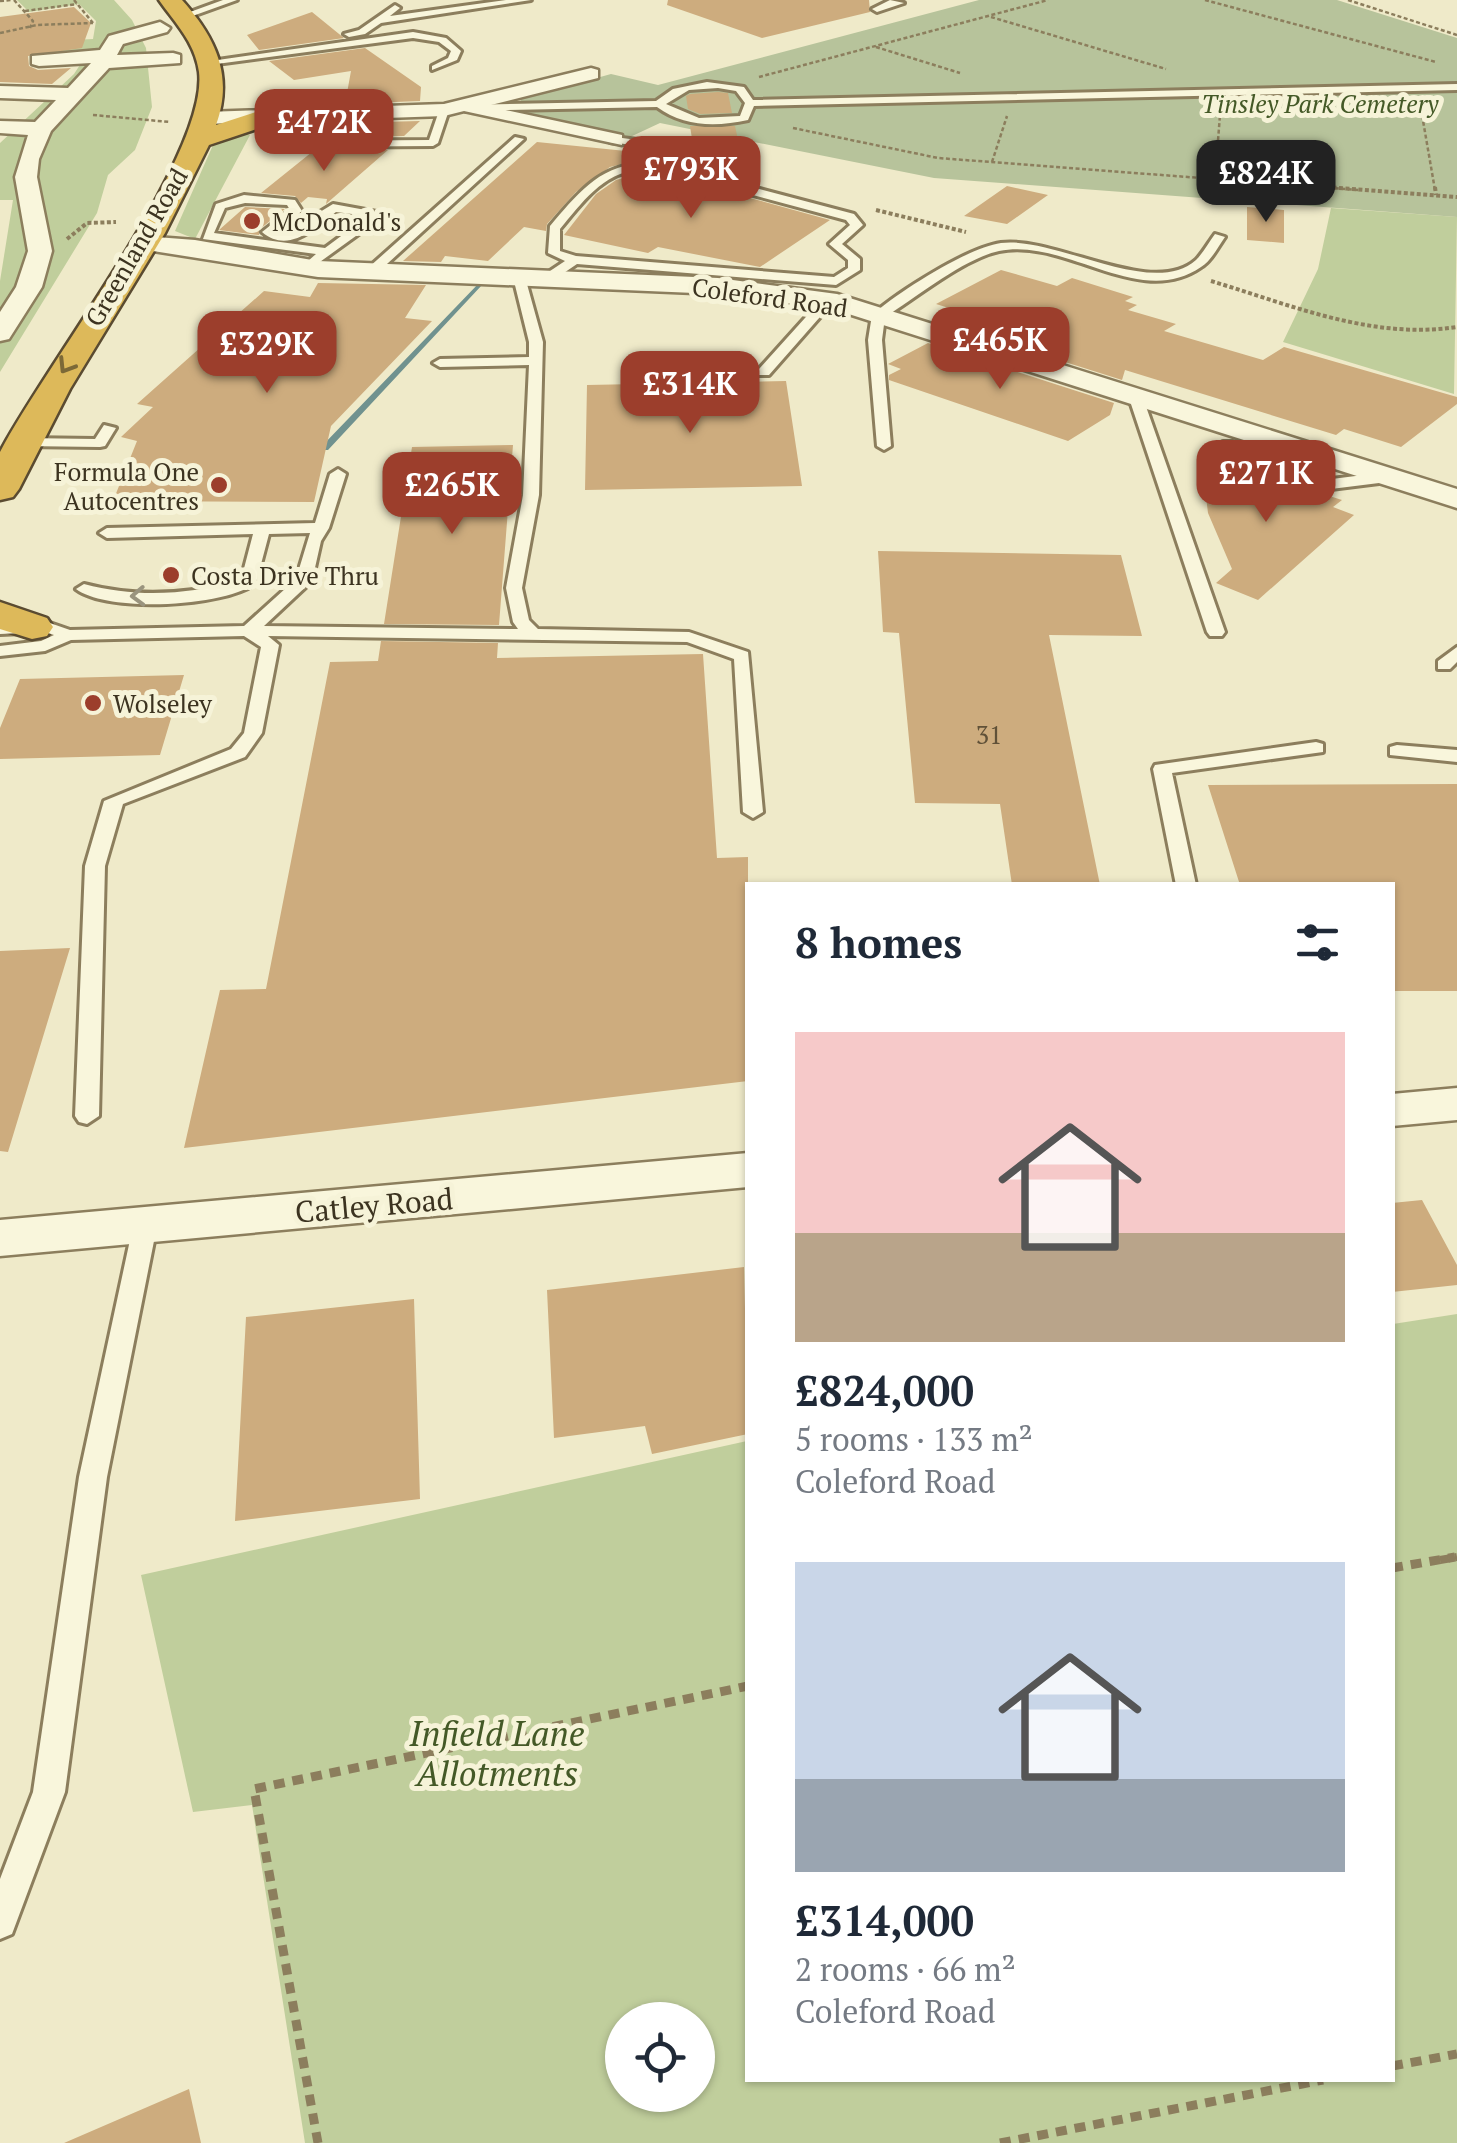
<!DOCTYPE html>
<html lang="en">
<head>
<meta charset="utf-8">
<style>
	:root { --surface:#fff; --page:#f2f2f3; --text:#1f2937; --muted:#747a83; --accent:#9c3e2c }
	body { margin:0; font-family:"PT Serif",serif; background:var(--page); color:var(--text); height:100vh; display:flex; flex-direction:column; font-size:38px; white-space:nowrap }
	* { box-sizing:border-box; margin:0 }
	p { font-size:32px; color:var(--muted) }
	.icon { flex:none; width:55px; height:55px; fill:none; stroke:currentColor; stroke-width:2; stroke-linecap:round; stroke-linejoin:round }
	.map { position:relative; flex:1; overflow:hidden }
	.drawer { position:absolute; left:745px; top:882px; width:650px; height:1200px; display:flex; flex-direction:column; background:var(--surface); border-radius:0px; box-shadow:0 2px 8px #0004 }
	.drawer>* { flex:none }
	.tools { position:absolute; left:605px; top:2002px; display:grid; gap:20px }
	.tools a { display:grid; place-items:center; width:110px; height:110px; border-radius:50%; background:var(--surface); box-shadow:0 2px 8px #0004; font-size:50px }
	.price { position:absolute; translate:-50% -85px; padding:0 22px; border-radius:20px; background:var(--accent); color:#fff; font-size:32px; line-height:65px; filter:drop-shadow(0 2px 5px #0008) }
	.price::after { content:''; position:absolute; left:50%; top:60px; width:30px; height:22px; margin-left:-15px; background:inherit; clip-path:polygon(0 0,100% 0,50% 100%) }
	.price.selected { background:#222; color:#fff }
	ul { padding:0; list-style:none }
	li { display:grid; align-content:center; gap:20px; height:530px; padding:0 50px }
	li span { display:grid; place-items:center; height:310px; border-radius:0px; color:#555 }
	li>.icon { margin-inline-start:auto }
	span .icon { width:180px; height:180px; fill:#fffc; stroke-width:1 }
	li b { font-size:42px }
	h2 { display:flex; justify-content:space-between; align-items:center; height:120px; padding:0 50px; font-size:42px }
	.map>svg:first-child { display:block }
	.green { fill:#c0ce9c; fill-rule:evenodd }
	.cemetery { fill:#b7c39b }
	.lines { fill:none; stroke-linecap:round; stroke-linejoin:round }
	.stream { fill:#70928f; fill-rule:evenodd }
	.building { fill:#cdac7e }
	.lane-casing { stroke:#8c7e5d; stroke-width:6 }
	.street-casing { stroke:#8c7e5d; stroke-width:5 }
	.highway-casing { stroke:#5a4b31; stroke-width:5 }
	.path-far3 { stroke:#8c7e5d; stroke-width:2.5; stroke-dasharray:4 2.5; stroke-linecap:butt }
	.path-far2 { stroke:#8c7e5d; stroke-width:4; stroke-dasharray:4 2.5; stroke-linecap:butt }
	.path-far1 { stroke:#8c7e5d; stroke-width:8; stroke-dasharray:9 6; stroke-linecap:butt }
	.path { stroke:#8c7e5d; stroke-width:9; stroke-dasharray:11 8; stroke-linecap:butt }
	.lane { fill:#f9f6dc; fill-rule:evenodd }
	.street { fill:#f9f6dc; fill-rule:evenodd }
	.highway { fill:#ddb95a; fill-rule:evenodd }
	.oneway { stroke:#7c6937 }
	.oneway2 { stroke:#9a947e }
	.poi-dot { fill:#9c3e2c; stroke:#f6f3d8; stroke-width:4 }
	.labels { text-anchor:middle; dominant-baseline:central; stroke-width:10; stroke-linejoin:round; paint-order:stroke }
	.far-park-label { font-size:25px; font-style:italic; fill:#445927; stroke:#f6f3d8 }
	.far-poi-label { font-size:25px; fill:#3c3320; stroke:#f6f3d8; text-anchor:start }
	.far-street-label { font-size:25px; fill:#3c3320; stroke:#f6f3d8 }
	.number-label { font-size:25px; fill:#605138 }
	.street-label { font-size:30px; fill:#3c3320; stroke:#f6f3d8 }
	.near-park-label { font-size:35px; font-style:italic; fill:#445927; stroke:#f6f3d8 }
</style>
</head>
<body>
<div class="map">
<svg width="1457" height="2143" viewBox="0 0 1457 2143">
	<rect width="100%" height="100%" fill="#efeac9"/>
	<path class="green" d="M17 0H114L132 20 146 48 152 107 135 150 108 175 97 213 0 372V281L13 200H0V143L74 74 89 51 32 53 33 42 93 39 96 21 79 4 29 12Z
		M241 132 250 135 195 239 175 231 213 145Z
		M1331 208 1457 217 1454 394 1283 342 1318 269Z
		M1457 1314V2143H305L252 1805 193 1812 141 1575 747 1441 748 2080H1392L1393 1324ZM622 2020H698V2095H622Z"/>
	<path class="cemetery" d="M979 0H1337L1457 38V217L934 178 660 123 630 137 519 113 521 99 611 74 658 85Z"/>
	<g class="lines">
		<path class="stream" d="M480 282 484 284 482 285 328 450H322V446Z"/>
	</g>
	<path class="building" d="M668 0H869L870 12 762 38 667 5Z
		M74 7 91 23 82 48 28 56 29 66 38 70 71 68 52 84 0 82V17Z
		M312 12 344 38 259 50 247 35Z
		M365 48 421 87 420 101 345 104 351 71 294 80 269 61Z
		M718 92 728 93 732 113 700 114 688 109 686 96 690 94Z
		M420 121 404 136 339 137 341 123Z
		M690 126H735L738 140 679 168 638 160 610 167 576 192 547 224 546 231 524 227 488 261 445 256 441 262 403 261 537 142 695 158Z
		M388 150 326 204 327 199 308 197 301 203 295 196 261 193 312 152Z
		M639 174 750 198 830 220 760 267 658 247 648 253 564 235 596 194 616 180Z
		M1007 186 1048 195 1007 224 964 216Z
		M245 207 285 209 260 229 259 235 219 230Z
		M1247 207 1284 210V243L1247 240Z
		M1001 270 1057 286 1072 278 1133 297 1125 301 1137 305 1128 310 1176 324 1164 331 1263 360 1284 347 1457 397V404L1401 447 1344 429 1336 435 1125 370 1122 380 957 328 978 317 936 304Z
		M318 283 426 285 405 318 432 321 331 426 314 502 113 501 137 441 121 437 153 407 137 404 264 291 310 297Z
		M928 343 1114 403 1110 415 1068 441 889 380V375L901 369 888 364Z
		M786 381 802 486 585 490 587 385Z
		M513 445 499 625 384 624 412 447Z
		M1216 460 1342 500 1333 507 1354 515 1258 600 1216 583 1232 569 1208 513 1203 472Z
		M878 551 1121 555 1142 636 1049 635 1100 885H1012L1000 804 915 803 899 633 883 632Z
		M381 641 498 643 497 658 703 654 717 858 748 857V1081L184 1148 220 990 266 989 330 662 378 661Z
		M184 675 160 755 0 759V728L20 679Z
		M1457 784V991H1392V885H1240L1208 785Z
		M70 948 8 1152 0 1151V951Z
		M1422 1200 1457 1265V1285L1392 1292V1203Z
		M744 1267 748 1434 652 1454 645 1426 554 1438 547 1290Z
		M414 1299 420 1499 235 1521 246 1317Z
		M189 2089 201 2143H64Z"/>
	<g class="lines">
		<defs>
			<path id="lane" d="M223 0H237L187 18 179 16Z
				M506 0H531L381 23 365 34 349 37 344 34 359 30 395 5 400 8 390 16Z
				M890 0 904 3 877 12 872 9Z
				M413 32 446 38 461 51 457 60 432 70V66L448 58 451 51 439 42 413 38 209 65 204 62Z
				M707 82 744 87 753 100 1457 84V90L754 106 748 120C716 127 684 127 657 107L466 111 461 108 466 105 656 101 673 89ZM718 88 736 91 745 103 740 116 699 118 666 104 689 90Z
				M440 108 449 110 438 143 433 146 297 147 292 144 297 141 429 140Z
				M515 137 524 139 376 274H368V268Z
				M614 137 654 142 660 145 654 148 610 142Z
				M639 164 733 182 854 214 863 225 842 244 860 259V270L836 285 577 264 552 281H544V275L565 261 548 253 550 226C575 197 598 166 639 164ZM639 170 697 180 846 220 850 225 829 244 848 260V268L834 277 576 256 560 251V229C581 204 603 172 639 170Z
				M244 195 295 200 302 211 276 232 284 234 333 204 382 213 378 220 306 272 300 268 316 254 203 239 216 204ZM245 203 287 205 290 210 262 232C288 254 314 229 336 212L368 216 325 248 214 233 225 208Z
				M1215 234 1225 237C1218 247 1211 261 1201 267 1139 310 1066 237 999 251 963 259 917 297 885 317L882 340 891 446 884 450 877 446 868 340 872 315C898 292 967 248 1001 243 1056 236 1152 299 1196 260 1203 253 1209 242 1215 234Z
				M519 273 525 277 543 342 539 495 522 588 529 620 538 629 689 632 748 652 763 812 753 818 743 812 734 659 687 642 268 636 279 645 262 733 245 757 123 804 105 866 99 1116 87 1124 79 1122 75 1116 85 866 104 801 231 749 244 733 261 647 244 636 71 640 45 651 0 656V646L41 641 54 635 45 632 0 634V624L47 622 70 630 244 626 296 579 310 533 269 534 256 583C224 607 108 613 76 589L84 584C137 598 188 595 241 580L253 534 107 538 99 533 107 528 315 523 330 474 338 469 346 474 329 528 321 541 312 581 264 626 518 629 513 622 506 588 523 495 529 365 440 367 433 363 440 359 529 357V342L513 277Z
				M823 298 834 301 769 375H759V369Z
				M1131 395 1143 398 1225 632 1222 636H1210L1207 632 1129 398Z
				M104 425 116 428 105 446 100 447 23 446 16 442 23 438 95 439Z
				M1223 442H1233L1332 479 1387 472 1395 477 1387 482 1331 489 1223 448Z
				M1457 647V662L1450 669H1438V661Z
				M1316 742 1323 744V752L1172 773 1196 885H1176L1153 769 1155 765Z
				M1397 745 1457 750V762L1390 755V747Z
				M145 1217 154 1220 157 1226 107 1477 65 1792 12 1934 0 1939V1879L33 1792 79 1477 133 1226 136 1220Z"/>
			<path id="street" d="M160 22 170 28 167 32 123 44 117 55 173 53 180 55V63L109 68 51 131 39 159 37 177 52 251 42 287 9 339 0 341V312L16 287 28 251 15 177 28 135 0 133V121L35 122 56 100 0 98V86L68 88 91 63 39 66 32 64V56L100 50 109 36Z
				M591 68 598 70V78L487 106 622 135V145L464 111 444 116 206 124 195 118 206 112 444 104Z
				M143 236 195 240 318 261 718 278 837 294 1457 489V508L833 309 718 294 318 277 134 248 131 243Z
				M1457 1088V1120L1392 1126V1094Z
				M748 1153V1187L0 1256V1220Z"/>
			<path id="highway" d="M159 0H182C215 37 234 75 216 125L275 106 288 114 284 120 209 145 165 233 70 389 19 489 13 497 0 500V452C44 367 209 155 199 72 195 42 175 23 159 0Z
				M0 602 47 618 53 627 47 636 32 639 0 629Z"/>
		</defs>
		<use href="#lane" class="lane-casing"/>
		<use href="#street" class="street-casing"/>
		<use href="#highway" class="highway-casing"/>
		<path class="path-far3" d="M14 0 33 21 30 28
			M74 0 93 23
			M1205 0 1436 62
			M1348 0 1457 35
			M0 1 12 0
			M25 11 77 4
			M991 17 1166 69
			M0 33 37 25 93 23
			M876 47 960 73
			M759 77 1048 0
			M1421 109 1435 190
			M93 115 170 122
			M793 128 938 158 1359 190
			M992 162 1007 116
			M1215 179 1220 115"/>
		<path class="path-far2" d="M1326 187 1457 197
			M1435 187 1436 195
			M876 210 966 232
			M67 239 87 223 116 222
			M1211 281C1291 305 1372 340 1457 327"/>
		<path class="path-far1" d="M1440 1560 1457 1557"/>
		<path class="path" d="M1392 1568 1455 1557
			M1392 2066 1457 2054
			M318 2143 254 1789 748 1686
			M1000 2143 1323 2080"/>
		<use href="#lane" class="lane"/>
		<use href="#street" class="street"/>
		<use href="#highway" class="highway"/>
	</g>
	<defs><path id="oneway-chevron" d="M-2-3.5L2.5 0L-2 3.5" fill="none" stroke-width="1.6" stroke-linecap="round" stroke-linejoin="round" transform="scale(2.5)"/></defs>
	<use class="oneway" href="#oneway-chevron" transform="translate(66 366) rotate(122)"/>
	<use class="oneway2" href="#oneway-chevron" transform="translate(138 596) rotate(178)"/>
	<g class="poi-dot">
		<circle cx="252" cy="221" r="10"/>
		<circle cx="219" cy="485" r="10"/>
		<circle cx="171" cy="575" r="10"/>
		<circle cx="93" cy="703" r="10"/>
	</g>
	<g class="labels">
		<g class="far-park-label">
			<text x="1320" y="103">Tinsley Park Cemetery</text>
		</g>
		<g class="far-poi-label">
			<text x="272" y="221">McDonald's</text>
			<text x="199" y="471" text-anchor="end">Formula One<tspan x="199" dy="29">Autocentres</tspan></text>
			<text x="191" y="575">Costa Drive Thru</text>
			<text x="113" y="703">Wolseley</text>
		</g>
		<g class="far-street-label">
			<text transform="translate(136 247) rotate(-60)">Greenland Road</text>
			<text transform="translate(770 297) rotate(8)">Coleford Road</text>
		</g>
		<g class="number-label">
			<text x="989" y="734">31</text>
		</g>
		<g class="street-label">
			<text transform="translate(374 1205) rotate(-5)">Catley Road</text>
		</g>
		<g class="near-park-label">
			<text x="497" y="1733">Infield Lane<tspan x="497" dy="40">Allotments</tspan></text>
		</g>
	</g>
</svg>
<div class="tools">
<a><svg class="icon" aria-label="locate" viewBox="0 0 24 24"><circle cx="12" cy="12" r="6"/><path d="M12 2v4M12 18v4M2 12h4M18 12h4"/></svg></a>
</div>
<b class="price" style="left:324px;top:174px">£472K</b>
<b class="price" style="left:691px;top:221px">£793K</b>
<b class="price selected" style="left:1266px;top:225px">£824K</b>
<b class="price" style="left:1000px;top:392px">£465K</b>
<b class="price" style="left:267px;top:396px">£329K</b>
<b class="price" style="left:690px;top:436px">£314K</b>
<b class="price" style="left:1266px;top:525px">£271K</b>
<b class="price" style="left:452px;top:537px">£265K</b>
<section class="drawer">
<h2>8 homes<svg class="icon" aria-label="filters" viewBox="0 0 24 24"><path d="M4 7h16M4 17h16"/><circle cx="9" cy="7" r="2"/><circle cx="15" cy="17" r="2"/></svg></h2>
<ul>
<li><span style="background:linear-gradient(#f6c9c9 65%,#b9a48a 0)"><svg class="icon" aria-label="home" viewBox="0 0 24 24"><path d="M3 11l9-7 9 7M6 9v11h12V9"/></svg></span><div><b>£824,000</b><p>5 rooms · 133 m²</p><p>Coleford Road</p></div></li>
<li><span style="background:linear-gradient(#c9d6e8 70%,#9aa5b1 0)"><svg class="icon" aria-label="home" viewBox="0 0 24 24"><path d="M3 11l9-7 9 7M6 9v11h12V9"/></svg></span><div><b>£314,000</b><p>2 rooms · 66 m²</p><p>Coleford Road</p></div></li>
</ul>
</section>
</div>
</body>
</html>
